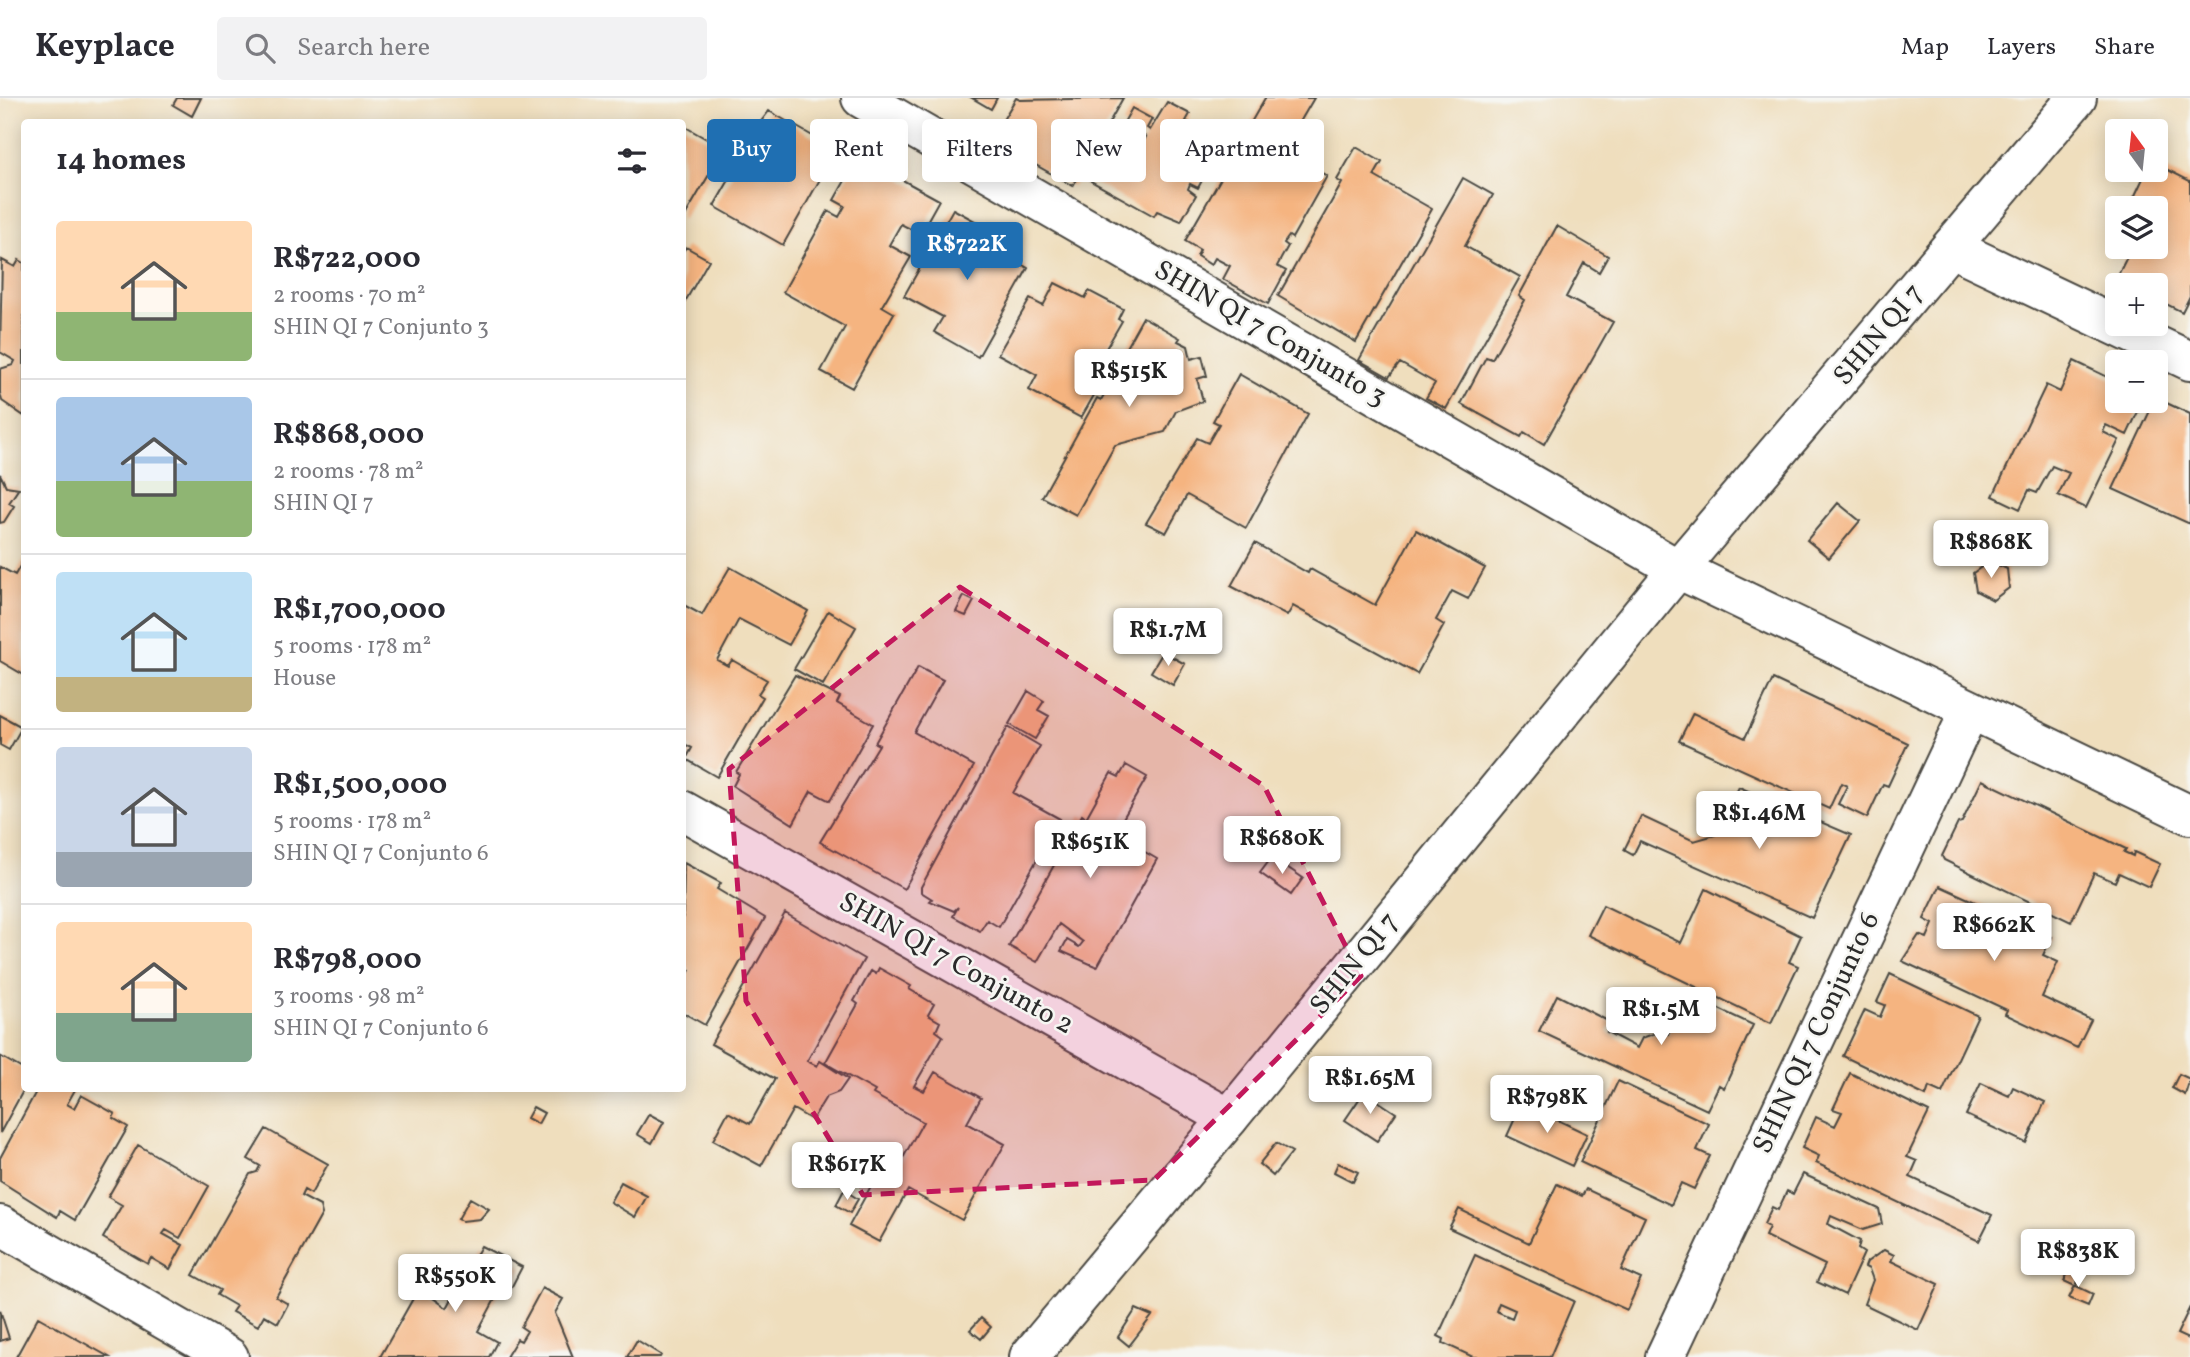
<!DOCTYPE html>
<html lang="en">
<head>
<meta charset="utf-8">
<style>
	:root { --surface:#fff; --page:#f2f2f3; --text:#2b2b33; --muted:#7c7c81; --line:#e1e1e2; --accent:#1f6fb2 }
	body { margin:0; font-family:Vollkorn,serif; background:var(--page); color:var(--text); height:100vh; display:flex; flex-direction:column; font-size:26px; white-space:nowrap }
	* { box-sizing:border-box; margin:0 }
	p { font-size:23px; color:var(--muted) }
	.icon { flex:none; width:38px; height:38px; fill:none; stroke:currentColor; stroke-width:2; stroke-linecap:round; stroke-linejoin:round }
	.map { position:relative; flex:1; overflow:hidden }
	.side { position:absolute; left:21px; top:21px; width:665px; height:973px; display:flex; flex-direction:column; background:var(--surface); border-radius:7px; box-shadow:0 4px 18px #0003 }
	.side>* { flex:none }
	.top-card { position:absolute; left:707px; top:21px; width:665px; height:63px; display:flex; gap:14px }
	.needle { width:46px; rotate:345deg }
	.buttons { position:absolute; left:2105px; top:21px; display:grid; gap:14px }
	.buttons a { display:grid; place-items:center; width:63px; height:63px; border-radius:7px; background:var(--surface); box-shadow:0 4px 18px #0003; font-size:35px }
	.price { position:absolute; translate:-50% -60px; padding:0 16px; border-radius:7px; background:#fff; color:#222; font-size:23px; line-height:46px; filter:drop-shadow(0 2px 4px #0008) }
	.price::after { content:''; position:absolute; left:50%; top:42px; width:21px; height:16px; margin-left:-10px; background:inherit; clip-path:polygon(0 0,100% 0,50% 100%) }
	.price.active { background:var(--accent); color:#fff }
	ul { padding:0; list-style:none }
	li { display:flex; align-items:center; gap:21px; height:175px; padding:0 35px }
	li+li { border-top:2px solid var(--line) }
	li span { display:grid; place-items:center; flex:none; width:196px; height:140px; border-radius:7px; color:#555 }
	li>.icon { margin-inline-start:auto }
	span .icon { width:84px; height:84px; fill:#fffc; stroke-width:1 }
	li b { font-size:30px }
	h2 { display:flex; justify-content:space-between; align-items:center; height:84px; padding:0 35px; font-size:30px }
	.pill { padding:0 24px; border-radius:7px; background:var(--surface); box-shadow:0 4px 18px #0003; font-size:24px; line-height:63px }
	.pill.active { background:var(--accent); color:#fff }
	header { display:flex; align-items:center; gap:42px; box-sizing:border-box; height:98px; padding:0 35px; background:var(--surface); border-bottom:2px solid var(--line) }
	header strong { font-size:33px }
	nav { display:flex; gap:38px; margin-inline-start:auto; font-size:24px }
	.search { width:490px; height:63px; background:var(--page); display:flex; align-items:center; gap:18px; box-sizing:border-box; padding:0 24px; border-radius:7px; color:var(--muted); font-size:26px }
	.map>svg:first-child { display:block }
	.building { fill:#f5b480; fill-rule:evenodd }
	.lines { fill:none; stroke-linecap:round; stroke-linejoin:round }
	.minor-casing { stroke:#484641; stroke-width:42 }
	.tertiary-casing { stroke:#484641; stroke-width:42 }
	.minor { stroke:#fff; stroke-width:38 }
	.tertiary { stroke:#fff; stroke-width:38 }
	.marked { fill:#c2185b; fill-opacity:0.2; stroke:#c2185b; stroke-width:5; stroke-dasharray:14 9; stroke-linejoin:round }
	.labels { text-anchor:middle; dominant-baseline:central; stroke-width:5; stroke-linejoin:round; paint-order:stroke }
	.street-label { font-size:28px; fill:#2b2b2b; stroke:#f6f6f2 }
</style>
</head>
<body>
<header>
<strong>Keyplace</strong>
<div class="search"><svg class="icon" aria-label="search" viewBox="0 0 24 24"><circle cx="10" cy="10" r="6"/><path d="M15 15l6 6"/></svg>Search here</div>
<nav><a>Map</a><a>Layers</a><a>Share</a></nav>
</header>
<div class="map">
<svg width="2190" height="1259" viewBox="0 0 2190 1259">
	<rect width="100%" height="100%" fill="#f6f6f2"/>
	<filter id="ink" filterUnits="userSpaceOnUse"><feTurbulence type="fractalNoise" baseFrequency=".0143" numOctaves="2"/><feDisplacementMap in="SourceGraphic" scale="14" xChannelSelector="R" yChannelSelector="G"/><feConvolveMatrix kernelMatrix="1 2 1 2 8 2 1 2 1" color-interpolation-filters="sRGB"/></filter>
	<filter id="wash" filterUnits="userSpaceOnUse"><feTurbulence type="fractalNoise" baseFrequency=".00686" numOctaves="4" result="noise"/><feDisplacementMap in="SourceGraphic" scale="28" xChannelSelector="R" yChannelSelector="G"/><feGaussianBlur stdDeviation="1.57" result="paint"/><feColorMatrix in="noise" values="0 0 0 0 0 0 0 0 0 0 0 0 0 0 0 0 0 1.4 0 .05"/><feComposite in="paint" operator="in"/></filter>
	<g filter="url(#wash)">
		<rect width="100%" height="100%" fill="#efdebd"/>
		<g id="blocks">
			<path class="building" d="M177 0H201L192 18 173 7Z
				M972 0H997L991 11Z
				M1016 0 1020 2 1123 0 1073 88 1034 66 1023 52 1028 43 1000 27Z
				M1265 0H1314L1283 53 1327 78 1292 140 1289 138 1284 145 1288 148 1277 168 1286 173 1268 206 1223 181 1230 168 1215 160 1211 167 1197 158 1200 152 1185 143 1240 47 1252 53 1259 40 1246 33Z
				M1167 4 1190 16 1186 23 1223 43 1198 90 1190 86 1188 91 1196 97 1181 123 1157 113 1154 118 1091 83 1109 52 1122 60 1132 42 1141 48 1146 39 1123 26 1132 10 1152 21 1147 30 1150 32Z
				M769 13 830 48 816 72 823 76 783 147 714 108 758 32 756 30Z
				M682 27 724 51 682 123Z
				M1356 49 1382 64 1374 78 1432 111 1356 244 1278 198 1342 85 1337 82Z
				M859 58 939 102 920 136 901 126 889 147 911 159 882 208 894 215 852 290 821 273 845 229 783 194 828 113 839 119 845 108 834 102Z
				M2156 66 2190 83V198L2182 214 2156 201V187H2128L2116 181 2131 151 2126 149H2156V110H2129L2147 72H2156Z
				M1463 80 1493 97 1465 148 1520 179 1446 311 1426 300 1435 285 1400 265 1389 279 1359 262Z
				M953 111 995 134 993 138 1012 149 1009 159 1028 170 978 259 934 234 943 219 904 198ZM946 149 973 164 967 175 940 160Z
				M1557 128 1608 158 1599 174 1584 165 1566 199 1613 224 1544 346 1524 334 1521 339 1461 306 1486 259 1492 261 1525 202 1519 198Z
				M686 149 709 162 682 209V155Z
				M2 162 15 169 19 162 24 165V318L2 303 0 295V271L13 267 15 263 0 254Z
				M1055 185 1085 200 1089 193 1123 211 1118 221 1122 223 1086 285 1097 292 1081 320 1029 292 1037 277 998 256 1030 201 1043 208Z
				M1143 219 1180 240 1178 243 1188 248 1191 261 1202 258 1207 278 1197 281 1203 303 1176 313 1165 334 1115 347 1076 417 1042 399 1097 300 1101 302 1128 255 1124 253Z
				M2074 263 2118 284V303H2143L2127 337 2106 327 2103 334 2119 342 2086 410 2058 397 2069 375 2052 368 2037 395 2029 392 2020 411 1993 398 2046 287 2060 294Z
				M1239 276 1308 316 1246 430 1187 397 1166 435 1146 425 1197 340 1208 345 1219 326 1213 323Z
				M2156 300 2190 316V426L2113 391Z
				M0 376 6 388 19 390 9 405 14 408 4 424 0 425Z
				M1838 405 1860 423 1829 460 1807 442Z
				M1416 432 1485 470 1468 501 1452 493 1436 522 1444 527 1417 576 1293 508 1287 518 1231 488 1255 445 1308 475 1310 471 1375 507Z
				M24 461V577L0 563V469L15 477Z
				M1990 463 2007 471 2009 490 1993 502 1976 493 1973 475Z
				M730 469 808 513 789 547 739 521 717 562 728 568 732 562 767 582 758 596 763 599 717 679 686 661 692 650 682 645V506L702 517Z
				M964 498 974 503 966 518 956 514Z
				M828 513 856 529 823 587 794 571Z
				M1163 554 1185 566 1173 587 1151 574Z
				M918 569 943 582 914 634 974 668 904 791 820 744 879 647 875 645Z
				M795 577 840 599 837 605 873 626 830 703 811 693 793 726 733 688 739 676 736 674Z
				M1773 581 1908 645 1888 688 1883 686 1867 720 1838 706 1847 688 1841 685 1829 711 1679 643 1693 615 1745 640Z
				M1028 593 1044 603 1038 612 1049 618 1035 641 1009 626Z
				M0 617 22 629 9 652 0 647Z
				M1008 629 1040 648 1013 695 1060 721 999 829 987 822 980 833 953 818 958 809 954 813 930 803 932 801 921 794V789Z
				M1126 667 1147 679 1114 736 1157 761 1097 869 1061 853 1067 842 1079 849 1083 844 1059 826 1037 864 1009 848 1063 751 1072 756 1081 740 1072 735 1082 717 1086 720 1111 675 1119 679Z
				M1982 682 2126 751 2124 754 2133 758 2134 754 2160 766 2149 789 2119 775 2115 784 2094 775 2071 824 1944 762 1942 758 1958 725 1962 724Z
				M1739 689 1851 737 1812 820 1640 743 1633 757 1624 752 1641 718 1694 743 1715 737Z
				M1272 759 1303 780 1291 797 1260 775Z
				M684 765 721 785 717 791 765 820 705 927 682 914V885L690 872 682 868Z
				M1940 788 2052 839 2043 857 2058 864 2042 899 2091 922 2077 950 2005 916 2007 912 1902 863 1919 837 1927 840 1933 826 1924 821Z
				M1706 791 1801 838 1789 864 1798 868 1771 925 1588 837 1603 807 1681 845Z
				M785 815 864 861 807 963 817 968 820 963 848 981 839 994 826 999 812 1022 793 1011 761 1068 713 1042 728 1014 750 1026 775 981 711 946Z
				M879 870 911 888 909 891 934 906 928 917 940 924 936 933 943 938 914 988 924 993 935 974 981 1000 967 1025 1005 1046 962 1122 908 1092 879 1144 849 1128 883 1066 891 1070 888 1074 893 1078 923 1024 873 996 875 993 825 965 858 906 854 903 871 873 876 876Z
				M1890 876 1978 918 1942 995 1929 989 1926 998 1843 958 1865 912 1880 919 1885 907 1877 904Z
				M1557 897 1612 925 1607 934 1637 950 1642 940 1661 933 1668 936 1678 907 1685 909 1689 897 1753 927 1724 990 1719 987 1707 1012 1539 933Z
				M0 958 24 972V991L0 1035Z
				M1850 975 1929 1014 1907 1059 1917 1063 1910 1079 1992 1117 1979 1143 1816 1065 1819 1058 1802 1050 1816 1019 1835 1028 1842 1014 1833 1011Z
				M2179 976 2190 981 2185 997 2172 990Z
				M1618 983 1709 1026 1697 1052 1710 1058 1694 1091 1681 1085 1671 1107 1580 1064Z
				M1981 985 2009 998 2013 989 2045 1004 2026 1045 1966 1017Z
				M38 990H76L67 1006 74 1010 81 997 115 1016 113 1020 128 1029 75 1122 60 1113 57 1119 0 1083V1060Z
				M1364 994 1396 1015 1377 1043 1345 1022Z
				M1522 1005 1587 1036 1572 1068 1507 1038Z
				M533 1009 544 1015 538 1026 527 1020Z
				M649 1016 664 1024 652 1045 637 1036Z
				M266 1031 328 1066 311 1096 304 1092 301 1098 320 1108 322 1116 276 1199 288 1206 278 1225 264 1217 258 1228 232 1214 236 1208 217 1197 220 1192 193 1177 250 1076 257 1074 260 1068 248 1061Z
				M1276 1045 1292 1054 1273 1078 1259 1066Z
				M138 1047 209 1088 180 1140 166 1132 163 1136 183 1147 170 1171 151 1160 148 1166 103 1140 122 1107 108 1099Z
				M1338 1065 1358 1074 1353 1084 1334 1074Z
				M1803 1076 1879 1111 1882 1126 1863 1132 1831 1118 1828 1126 1860 1143 1858 1151 1864 1155 1845 1197 1817 1184 1825 1167 1765 1138 1769 1129 1764 1126 1772 1109 1778 1112 1787 1093 1793 1096Z
				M621 1084 647 1098 635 1119 610 1104Z
				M1557 1086 1582 1098 1586 1091 1645 1119 1621 1172 1641 1181 1627 1212 1449 1130 1459 1111 1529 1145Z
				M844 1092 858 1101 850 1115 836 1107Z
				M470 1100 489 1111 480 1121 462 1123 458 1121Z
				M481 1148 522 1169 510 1192 502 1188 478 1233 497 1244 489 1259H380L419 1190 447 1210Z
				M1884 1152 1894 1157 1891 1163 1939 1186 1918 1232 1864 1206 1873 1182 1869 1171 1865 1169 1867 1164Z
				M1475 1157 1574 1203 1550 1259H1473L1443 1245 1444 1241 1438 1238ZM1499 1205 1515 1212 1512 1220 1496 1213Z
				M2070 1171 2081 1175 2076 1188 2093 1196 2088 1208 2069 1200 2075 1188 2064 1183Z
				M542 1190 563 1201 555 1215 573 1259H506L517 1241 521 1243 527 1233 521 1229Z
				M2190 1209V1242L2177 1236Z
				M1136 1211 1152 1218 1129 1248 1118 1239Z
				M0 1212 9 1240 0 1243Z
				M38 1219 109 1259H16Z
				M981 1220 991 1229 981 1241 970 1232Z
				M637 1242 661 1257 660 1259H627Z"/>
		</g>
	</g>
	<g filter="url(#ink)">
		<use href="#blocks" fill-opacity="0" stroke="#484641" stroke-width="2"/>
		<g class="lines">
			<defs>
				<path id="minor" d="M861 0 1678 471 2190 717
					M1952 150 2190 263
					M682 712 1229 1020
					M0 1127 229 1259
					M1665 1259 1970 612"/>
				<path id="tertiary" d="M1029 1259 1229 1020 1678 471 2077 0"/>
			</defs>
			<use href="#minor" class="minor-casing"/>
			<use href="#tertiary" class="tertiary-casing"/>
			<use href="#minor" class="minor"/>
			<use href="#tertiary" class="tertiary"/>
		</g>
	</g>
	<path class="marked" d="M960 489 1264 688 1361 878 1154 1082 863 1097 746 903 729 671Z"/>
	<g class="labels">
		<g class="street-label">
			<text transform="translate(1270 236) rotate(30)">SHIN QI 7 Conjunto 3</text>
			<text transform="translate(1879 237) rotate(-50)">SHIN QI 7</text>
			<text transform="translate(956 866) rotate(29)">SHIN QI 7 Conjunto 2</text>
			<text transform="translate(1355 866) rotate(-51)">SHIN QI 7</text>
			<text transform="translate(1817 935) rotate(-65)">SHIN QI 7 Conjunto 6</text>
		</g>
	</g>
</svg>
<div class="buttons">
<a><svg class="needle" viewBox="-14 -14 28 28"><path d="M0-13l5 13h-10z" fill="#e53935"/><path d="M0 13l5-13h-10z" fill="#7c7c81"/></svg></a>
<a><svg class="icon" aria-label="layers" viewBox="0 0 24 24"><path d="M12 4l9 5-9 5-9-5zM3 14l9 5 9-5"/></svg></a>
<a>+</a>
<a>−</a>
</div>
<b class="price active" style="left:967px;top:184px">R$722K</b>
<b class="price" style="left:1129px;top:311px">R$515K</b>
<b class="price" style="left:1991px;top:482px">R$868K</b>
<b class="price" style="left:1168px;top:570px">R$1.7M</b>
<b class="price" style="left:1759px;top:753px">R$1.46M</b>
<b class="price" style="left:1282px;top:778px">R$680K</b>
<b class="price" style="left:1090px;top:782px">R$651K</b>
<b class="price" style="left:1994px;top:865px">R$662K</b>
<b class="price" style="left:1661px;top:949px">R$1.5M</b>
<b class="price" style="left:1370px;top:1018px">R$1.65M</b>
<b class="price" style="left:1547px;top:1037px">R$798K</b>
<b class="price" style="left:847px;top:1104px">R$617K</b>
<b class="price" style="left:2078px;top:1191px">R$838K</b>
<b class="price" style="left:455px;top:1216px">R$550K</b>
<div class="top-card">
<a class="pill active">Buy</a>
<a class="pill">Rent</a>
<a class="pill">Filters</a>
<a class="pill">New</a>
<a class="pill">Apartment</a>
</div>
<section class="side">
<h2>14 homes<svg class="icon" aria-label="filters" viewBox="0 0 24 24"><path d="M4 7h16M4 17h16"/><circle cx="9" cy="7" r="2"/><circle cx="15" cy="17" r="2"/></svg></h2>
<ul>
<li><span style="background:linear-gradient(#ffd9b3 65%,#8fb573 0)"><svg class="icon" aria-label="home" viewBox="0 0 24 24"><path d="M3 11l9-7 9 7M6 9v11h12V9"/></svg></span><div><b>R$722,000</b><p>2 rooms · 70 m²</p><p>SHIN QI 7 Conjunto 3</p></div></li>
<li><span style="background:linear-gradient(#a9c7e8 60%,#8fb573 0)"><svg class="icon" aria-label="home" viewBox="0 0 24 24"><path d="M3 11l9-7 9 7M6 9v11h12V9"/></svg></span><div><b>R$868,000</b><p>2 rooms · 78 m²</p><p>SHIN QI 7</p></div></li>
<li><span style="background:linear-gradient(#bfe0f5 75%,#c2b280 0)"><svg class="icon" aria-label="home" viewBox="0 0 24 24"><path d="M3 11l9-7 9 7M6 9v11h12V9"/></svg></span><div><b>R$1,700,000</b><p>5 rooms · 178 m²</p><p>House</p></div></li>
<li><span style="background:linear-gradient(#c9d6e8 75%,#9aa5b1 0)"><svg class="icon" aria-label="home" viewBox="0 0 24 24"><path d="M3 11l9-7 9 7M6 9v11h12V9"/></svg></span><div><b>R$1,500,000</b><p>5 rooms · 178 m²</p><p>SHIN QI 7 Conjunto 6</p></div></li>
<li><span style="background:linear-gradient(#ffd9b3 65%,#7fa58c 0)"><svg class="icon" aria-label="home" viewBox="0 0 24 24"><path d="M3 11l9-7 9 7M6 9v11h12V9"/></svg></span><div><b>R$798,000</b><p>3 rooms · 98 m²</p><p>SHIN QI 7 Conjunto 6</p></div></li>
</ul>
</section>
</div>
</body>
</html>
